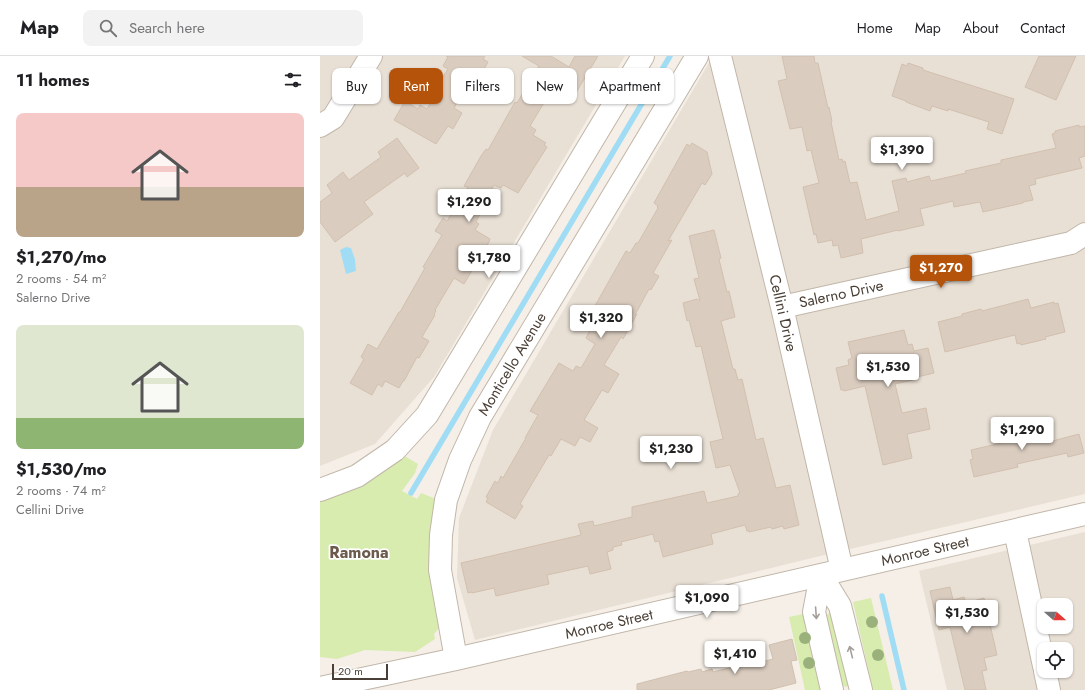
<!DOCTYPE html>
<html lang="en">
<head>
<meta charset="utf-8">
<style>
	:root { --surface:#fff; --page:#f2f2f2; --text:#202124; --muted:#757577; --line:#e0e0e0; --accent:#b45309 }
	body { margin:0; font-family:Jost,sans-serif; background:var(--page); color:var(--text); height:100vh; display:flex; flex-direction:column; font-size:15px; white-space:nowrap }
	* { box-sizing:border-box; margin:0 }
	p { font-size:13px; color:var(--muted) }
	.icon { flex:none; width:22px; height:22px; fill:none; stroke:currentColor; stroke-width:2; stroke-linecap:round; stroke-linejoin:round }
	.map { position:relative; flex:1; overflow:hidden }
	.drawer { display:flex; flex-direction:column; background:var(--surface); width:320px }
	.drawer>* { flex:none }
	.banner { position:absolute; left:12px; top:12px; width:380px; height:36px; display:flex; gap:8px }
	.needle { width:26px; rotate:111deg }
	.buttons { position:absolute; left:717px; top:542px; display:grid; gap:8px }
	.buttons a { display:grid; place-items:center; width:36px; height:36px; border-radius:8px; background:var(--surface); box-shadow:0 1px 3px #0004; font-size:20px }
	.scale { position:absolute; left:12px; bottom:10px; width:56px; box-sizing:border-box; padding-left:4px; border:2px solid #493f36; border-top:0; font-size:11px; line-height:14px; white-space:nowrap; color:#493f36; -webkit-text-stroke:3px #fff; paint-order:stroke }
	.price { position:absolute; translate:-50% -34px; padding:0 9px; border-radius:4px; background:#fff; color:#222; font-size:13px; line-height:26px; filter:drop-shadow(0 1px 2px #0008) }
	.price::after { content:''; position:absolute; left:50%; top:24px; width:12px; height:9px; margin-left:-6px; background:inherit; clip-path:polygon(0 0,100% 0,50% 100%) }
	.price.current { background:var(--accent); color:#fff }
	ul { padding:0; list-style:none }
	li { display:grid; align-content:center; gap:8px; height:212px; padding:0 16px }
	li span { display:grid; place-items:center; height:124px; border-radius:8px; color:#555 }
	li>.icon { margin-inline-start:auto }
	span .icon { width:72px; height:72px; fill:#fffc; stroke-width:1 }
	li b { font-size:17px }
	h2 { display:flex; justify-content:space-between; align-items:center; height:48px; padding:0 16px; font-size:17px }
	.chip { padding:0 14px; border-radius:8px; background:var(--surface); box-shadow:0 1px 3px #0004; font-size:14px; line-height:36px }
	.chip.current { background:var(--accent); color:#fff }
	header { display:flex; align-items:center; gap:24px; box-sizing:border-box; height:56px; padding:0 20px; background:var(--surface); border-bottom:1px solid var(--line) }
	header strong { font-size:19px }
	nav { display:flex; gap:22px; margin-inline-start:auto; font-size:14px }
	.search { width:280px; height:36px; background:var(--page); display:flex; align-items:center; gap:10px; box-sizing:border-box; padding:0 14px; border-radius:8px; color:var(--muted); font-size:15px }
	main { display:flex; flex:1; min-height:0 }
	.map>svg:first-child { display:block }
	.residential { fill:#e9e0d5; fill-rule:evenodd }
	.green { fill:#d7ecae }
	.water { fill:#a0ddf5 }
	.lines { fill:none; stroke-linecap:round; stroke-linejoin:round }
	.stream { stroke:#a0ddf5; stroke-width:5.5 }
	.building { fill:#daccbf; stroke:#d2c0af }
	.minor-casing { stroke:#c1b6a9; stroke-width:24 }
	.minor { stroke:#fff; stroke-width:22 }
	.tree { fill:#9bb17c }
	.oneway { stroke:#a49f9a }
	.labels { text-anchor:middle; dominant-baseline:central; stroke-width:3.5; stroke-linejoin:round; paint-order:stroke }
	.street-label { font-size:15px; fill:#493f36; stroke:#fff }
	.neighbourhood-label { font-size:16px; font-weight:bold; fill:#6c5b4c; stroke:#fff }
</style>
</head>
<body>
<header>
<strong>Map</strong>
<div class="search"><svg class="icon" aria-label="search" viewBox="0 0 24 24"><circle cx="10" cy="10" r="6"/><path d="M15 15l6 6"/></svg>Search here</div>
<nav><a>Home</a><a>Map</a><a>About</a><a>Contact</a></nav>
</header>
<main>
<section class="drawer">
<h2>11 homes<svg class="icon" aria-label="filters" viewBox="0 0 24 24"><path d="M4 7h16M4 17h16"/><circle cx="9" cy="7" r="2"/><circle cx="15" cy="17" r="2"/></svg></h2>
<ul>
<li><span style="background:linear-gradient(#f6c9c9 60%,#b9a48a 0)"><svg class="icon" aria-label="home" viewBox="0 0 24 24"><path d="M3 11l9-7 9 7M6 9v11h12V9"/></svg></span><div><b>$1,270/mo</b><p>2 rooms · 54 m²</p><p>Salerno Drive</p></div></li>
<li><span style="background:linear-gradient(#dfe7d0 75%,#8fb573 0)"><svg class="icon" aria-label="home" viewBox="0 0 24 24"><path d="M3 11l9-7 9 7M6 9v11h12V9"/></svg></span><div><b>$1,530/mo</b><p>2 rooms · 74 m²</p><p>Cellini Drive</p></div></li>
</ul>
</section>
<div class="map">
<svg width="765" height="634" viewBox="0 0 765 634">
	<rect width="100%" height="100%" fill="#f5efe7"/>
	<path class="residential" d="M0 0H305L114 321 55 388 0 410Z
		M393 0H765V438L492 502 155 584 137 522 139 462 173 374Z
		M765 476V634H627L599 515ZM724 549H746V571H724ZM724 593H746V615H724Z"/>
	<path class="green" d="M83 399 98 408 95 417 82 435 97 443 101 437 116 443 120 571 114 578 115 583 95 596 45 594 17 603 0 601V445Z
		M551 542 573 634H553L533 546Z
		M509 557H511L529 629 526 631 522 629 506 560Z
		M483 558 501 634H485L469 561Z"/>
	<path class="water" d="M26 191 31 192 35 203 36 215 26 218 20 194Z"/>
	<g class="lines">
		<path class="stream" d="M91 437 350 0
			M562 540 584 634"/>
	</g>
	<path class="building" d="M126 0H165L163 3 168 6 161 19 155 16 134 52 142 57 133 73 128 70 116 88 74 64 85 45 98 53 100 49 107 53 123 25 121 24 128 13 123 10 128 1Z
		M202 0H231L249 11 255 0H278L254 40 242 32 238 38 234 35 227 46 225 45 210 70 216 74 213 79 226 87 224 89 227 91 198 137 183 129 181 132 174 129 158 156 160 158 156 166 159 168 155 174 170 183 169 186 144 228 134 222 115 254 116 255 114 258 115 259 102 281 109 285 99 302 97 301 84 325H83L79 332 65 325 62 331 58 328 52 339 30 327 44 303 41 301 48 288 57 293 79 256H80L105 212 103 211 122 179 115 175 123 162 127 165 148 131 144 130 161 100 166 93 168 94 195 46 197 47 219 10Z
		M462 0H494L495 7H498L508 52 509 51 512 65 511 66 519 104 522 103 523 106 525 105 530 127 537 126 546 164 579 155 572 125 586 122 587 126 609 120 611 125 646 117 645 115 681 107V104L736 92 732 78 735 77V75L759 69V71L765 70V100L759 102 762 112 715 123 716 128 709 130 713 144 703 146V147L663 156 660 146 634 151 633 145 600 153 604 169 578 175V174L541 183 543 197 521 202 518 189 513 190 512 184 498 187 496 178 494 179 483 131 499 127 491 94 487 95 482 71 470 73 458 25 467 23Z
		M719 0H756L736 44 705 31Z
		M588 7 603 12V14L694 43 682 78 667 73 669 66 628 53V55L612 50 610 55 586 46V45L572 40 582 8 587 10Z
		M77 82 99 112 87 121 85 117 44 146 53 158 15 186 0 166V146L12 137 7 129 23 116 29 124 61 101 58 96Z
		M372 87 387 96 392 118 385 129 382 127 348 185 352 184 333 217 339 220 331 234 329 233 315 259 317 258 303 283 301 281 284 309 299 318 288 337 282 334 264 364 278 372 270 386 260 381 255 390 241 383 231 400 229 399 200 448 203 450 195 463 166 446 168 442 166 441 175 425 178 427 181 420 183 422 206 382H205L218 359 210 355 239 307 253 315 256 310 261 312 275 288 266 282 278 258 272 255 306 195 310 197 316 187H318L338 152 337 151 338 150 334 147 367 88 370 90Z
		M394 174 401 202 399 203 407 236 409 235 415 261 401 265 413 313H415L418 324 422 323 436 384 443 382 456 432 470 429 479 469 464 473 463 470 452 473 451 471 429 476V475H427L425 469 391 478 393 488 343 501 339 485 335 486 333 478 301 486 302 489 293 491V494L287 496 291 513 270 518 268 510 227 519 229 528 176 540 174 532 152 537V536L148 537 141 507 261 479 258 468 273 465 274 470 312 461V451L384 435 387 447 418 440V438L420 437 410 409 396 412 390 386 403 383 381 290 376 291 369 264 367 265 363 247 377 243 380 245 374 223 379 222 369 180Z
		M708 243 711 252 734 246V248L738 247 745 276 725 281 726 283 701 289 700 287 697 288 695 279 625 296 618 266 642 260V258L661 253 662 255Z
		M584 274 588 289 592 288 594 295 608 292 614 317 593 322V324L575 328 582 357 606 352 610 373 587 378 592 402 563 409 545 330 524 335V334H521L516 312 529 309 528 304 532 302 528 286Z
		M720 365 725 387 759 378 764 397 748 401 747 397 697 408 698 411 654 421 650 404 653 403 651 394 703 382 700 370Z
		M630 531 633 544 644 541 646 547 664 542 677 599 664 602 667 614 662 615 666 634H645L630 571 619 574 610 535Z
		M472 583 477 604 471 605 476 627 449 634H317V628L367 615 368 616 381 613 382 616 392 613 393 616 413 611V613L453 603 449 589Z"/>
	<g class="lines">
		<defs>
			<path id="minor" d="M400 0 462 251 522 514
				M0 70 13 62 51 0
				M462 251 751 187 765 178
				M0 434 37 420 75 394 107 359 323 0
				M695 475 724 610
				M501 519 520 550 541 634
				M501 519 494 556 512 634
				M136 603 120 514 121 479 126 444 140 404 160 361 377 0
				M725 615 729 634
				M0 632 136 603 765 458"/>
		</defs>
		<use href="#minor" class="minor-casing"/>
		<use href="#minor" class="minor"/>
	</g>
	<g class="tree">
		<circle cx="552" cy="566" r="6"/>
		<circle cx="485" cy="582" r="6"/>
		<circle cx="558" cy="599" r="6"/>
		<circle cx="489" cy="607" r="6"/>
	</g>
	<defs><path id="oneway-shaft" d="M-6 0H5M1.5-3L5.5 0L1.5 3" fill="none" stroke-width="1.6" stroke-linecap="round" stroke-linejoin="round"/></defs>
	<g class="oneway">
		<use href="#oneway-shaft" transform="translate(496 557) rotate(86)"/>
		<use href="#oneway-shaft" transform="translate(531 596) rotate(-104)"/>
	</g>
	<g class="labels">
		<g class="street-label">
			<text transform="translate(521 238) rotate(-12)">Salerno Drive</text>
			<text transform="translate(463 257) rotate(77)">Cellini Drive</text>
			<text transform="translate(192 308) rotate(-59)">Monticello Avenue</text>
			<text transform="translate(605 495) rotate(-13)">Monroe Street</text>
			<text transform="translate(289 568) rotate(-13)">Monroe Street</text>
		</g>
		<g class="neighbourhood-label">
			<text x="39" y="496">Ramona</text>
		</g>
	</g>
</svg>
<div class="buttons">
<a><svg class="needle" viewBox="-14 -14 28 28"><path d="M0-13l5 13h-10z" fill="#e53935"/><path d="M0 13l5-13h-10z" fill="#757577"/></svg></a>
<a><svg class="icon" aria-label="locate" viewBox="0 0 24 24"><circle cx="12" cy="12" r="6"/><path d="M12 2v4M12 18v4M2 12h4M18 12h4"/></svg></a>
</div>
<div class="scale">20 m</div>
<b class="price" style="left:582px;top:115px">$1,390</b>
<b class="price" style="left:149px;top:167px">$1,290</b>
<b class="price" style="left:169px;top:223px">$1,780</b>
<b class="price current" style="left:621px;top:233px">$1,270</b>
<b class="price" style="left:281px;top:283px">$1,320</b>
<b class="price" style="left:568px;top:332px">$1,530</b>
<b class="price" style="left:702px;top:395px">$1,290</b>
<b class="price" style="left:351px;top:414px">$1,230</b>
<b class="price" style="left:387px;top:563px">$1,090</b>
<b class="price" style="left:647px;top:578px">$1,530</b>
<b class="price" style="left:415px;top:619px">$1,410</b>
<div class="banner">
<a class="chip">Buy</a>
<a class="chip current">Rent</a>
<a class="chip">Filters</a>
<a class="chip">New</a>
<a class="chip">Apartment</a>
</div>
</div>
</main>
</body>
</html>
